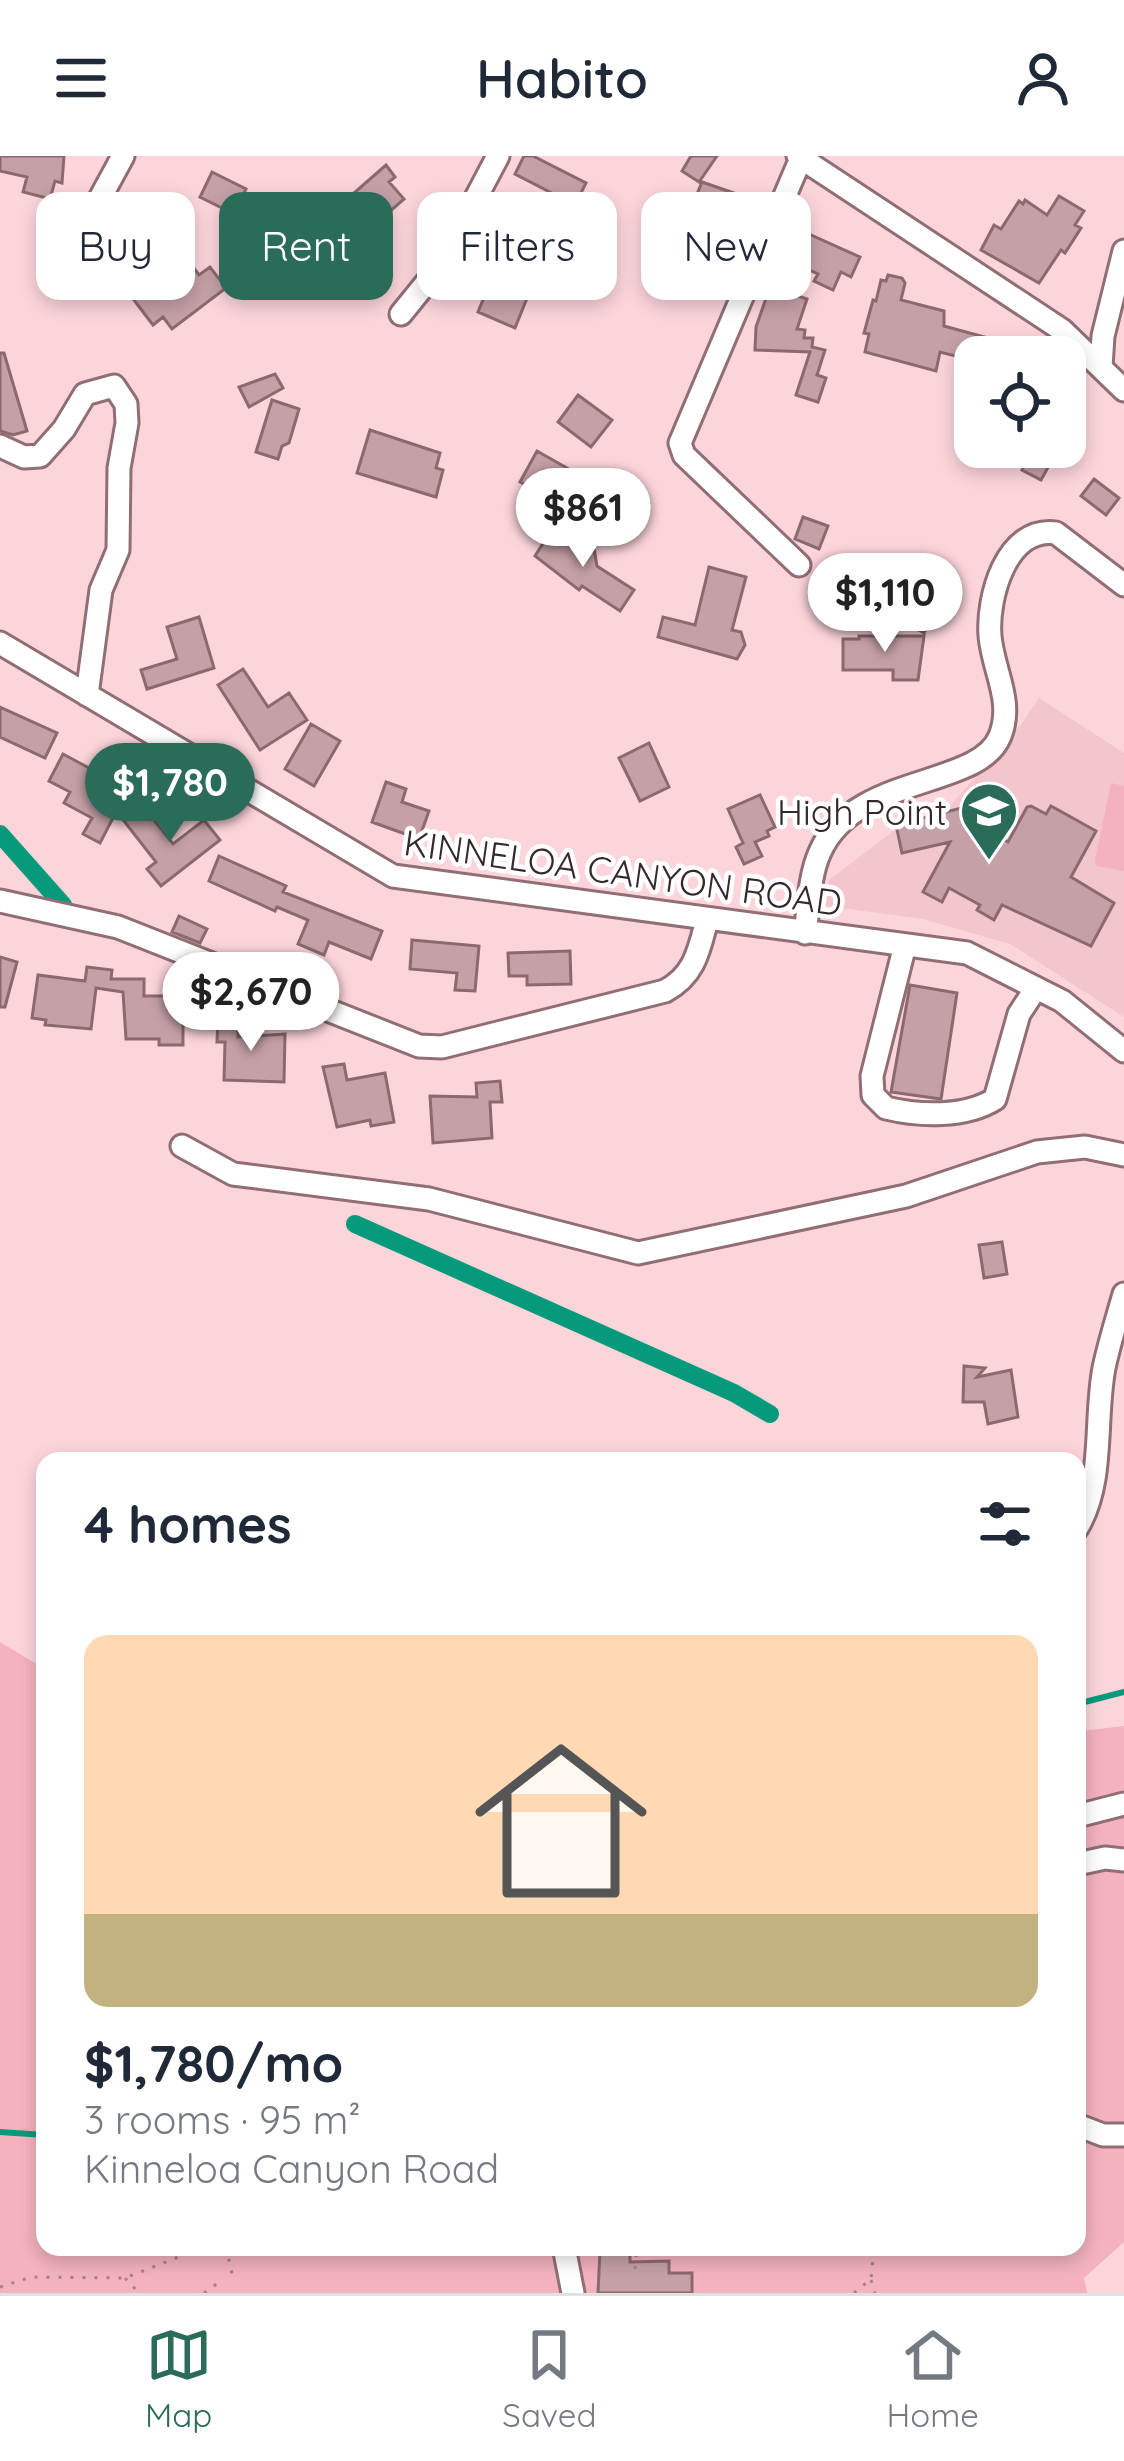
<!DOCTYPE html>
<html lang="en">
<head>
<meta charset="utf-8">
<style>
	:root { --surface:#fff; --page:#f6f6f7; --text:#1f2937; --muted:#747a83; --line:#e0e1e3; --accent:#2b6b59 }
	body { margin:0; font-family:Quicksand,sans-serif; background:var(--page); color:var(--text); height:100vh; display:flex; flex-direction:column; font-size:45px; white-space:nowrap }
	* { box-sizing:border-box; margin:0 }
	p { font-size:39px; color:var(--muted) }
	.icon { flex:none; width:66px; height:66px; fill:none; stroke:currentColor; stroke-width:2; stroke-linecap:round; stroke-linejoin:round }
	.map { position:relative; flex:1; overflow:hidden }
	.drawer { position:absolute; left:36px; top:1296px; width:1050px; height:804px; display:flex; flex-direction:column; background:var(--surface); border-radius:24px; box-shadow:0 6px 18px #0003 }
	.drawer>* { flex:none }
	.top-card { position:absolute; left:36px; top:36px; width:1053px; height:108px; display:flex; gap:24px }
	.fabs { position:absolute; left:954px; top:180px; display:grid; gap:24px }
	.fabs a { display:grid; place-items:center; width:132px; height:132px; border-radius:24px; background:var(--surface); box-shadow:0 6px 18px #0003; font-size:60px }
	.price { position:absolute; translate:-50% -102px; padding:0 27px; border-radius:42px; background:#fff; color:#222; font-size:39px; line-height:78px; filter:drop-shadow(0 3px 6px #0008) }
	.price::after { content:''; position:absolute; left:50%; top:72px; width:36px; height:27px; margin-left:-18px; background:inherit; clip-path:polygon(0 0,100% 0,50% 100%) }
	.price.on { background:var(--accent); color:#fff }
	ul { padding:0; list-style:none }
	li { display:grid; align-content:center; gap:24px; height:636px; padding:0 48px }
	li span { display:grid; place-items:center; height:372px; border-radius:24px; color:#555 }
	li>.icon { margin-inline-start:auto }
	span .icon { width:216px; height:216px; fill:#fffc; stroke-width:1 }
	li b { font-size:51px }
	h2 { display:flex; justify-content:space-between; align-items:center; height:144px; padding:0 48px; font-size:51px }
	.pill { padding:0 42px; border-radius:24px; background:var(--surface); box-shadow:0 6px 18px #0003; font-size:42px; line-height:108px }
	.pill.on { background:var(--accent); color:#fff }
	header { display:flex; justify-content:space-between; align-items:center; height:156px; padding:0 48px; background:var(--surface); font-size:54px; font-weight:600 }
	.tabs { display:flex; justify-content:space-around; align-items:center; height:168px; border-top:3px solid var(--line); background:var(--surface); font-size:33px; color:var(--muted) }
	.tabs a { display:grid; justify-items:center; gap:6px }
	.tabs .on { color:var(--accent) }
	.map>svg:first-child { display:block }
	.built { fill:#f3c5cd }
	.green { fill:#f3b2be }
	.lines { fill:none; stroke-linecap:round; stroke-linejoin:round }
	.stream { stroke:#049a7b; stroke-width:6 }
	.canal { stroke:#049a7b; stroke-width:18 }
	.building { fill:#c5a1a7; stroke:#8b696f; stroke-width:3 }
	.minor-casing { stroke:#906e74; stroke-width:27 }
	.path { stroke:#a08489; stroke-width:3; stroke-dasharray:3 9; stroke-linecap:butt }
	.minor { stroke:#fff; stroke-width:21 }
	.labels { text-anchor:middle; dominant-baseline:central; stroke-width:9; stroke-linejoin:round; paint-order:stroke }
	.poi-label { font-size:36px; fill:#35272a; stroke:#fff; text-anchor:end }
	.street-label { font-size:36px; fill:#35272a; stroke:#fff }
</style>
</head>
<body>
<header><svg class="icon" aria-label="menu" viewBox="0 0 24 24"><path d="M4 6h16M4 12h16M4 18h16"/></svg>Habito<svg class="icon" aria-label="person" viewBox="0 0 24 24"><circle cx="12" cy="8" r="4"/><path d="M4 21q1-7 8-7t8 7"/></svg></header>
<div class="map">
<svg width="1124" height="2137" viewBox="0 0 1124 2137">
	<rect width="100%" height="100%" fill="#fcd5db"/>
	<path class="built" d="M1039 542 1124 597V861L1010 788 923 763 826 750 829 724 904 667 945 656 1020 570Z"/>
	<path class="green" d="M1111 627 1124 630V715L1096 710 1095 705Z
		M0 1486 45 1513V2091H1077V1559L1082 1575 1124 1570V2086L1084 2122 1087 2137H0Z"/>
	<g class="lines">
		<path class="stream" d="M1077 1548 1124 1536
			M0 1976 45 1979"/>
		<path class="canal" d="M0 678 63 749
			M355 1068 734 1237 770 1258"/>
	</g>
	<path class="building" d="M0 0H64L62 27 55 25 50 43 23 36 27 21 0 15Z
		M524 0H533L586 27 575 49 515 18Z
		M691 0H717L699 26 682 15Z
		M386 9 395 21 389 26 404 43 380 64 389 73 370 90 337 52Z
		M212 16 246 33 234 58 200 41Z
		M702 26 757 45 742 89 686 65Z
		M1059 40 1084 55 1075 69 1081 72 1065 97 1061 94 1039 127 981 94 994 69 1001 73 1019 45 1023 48 1025 44 1047 59Z
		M502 54 523 63 526 56 568 74 556 105 544 100 515 172 478 156 510 78 495 72Z
		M791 70 860 101 851 121 841 116 833 134 814 125 818 118 798 109 803 99 782 90Z
		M126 78 139 94 131 100 156 134 191 108 199 119 210 111 226 132 172 173 163 161 153 169 99 98Z
		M888 119 902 122 905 127 901 144 944 155V170L992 183 988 201H975V205L940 196 936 215 865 196 869 178 864 177 873 144 876 145 881 124 886 125Z
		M770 131 807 143 797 173 805 174 804 182H813L812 191 825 194 817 219 826 222 818 246 796 239 810 196 755 194 756 171Z
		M0 197H4L27 275 13 279 0 275Z
		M275 218 283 232 249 251 239 231Z
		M578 239 612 264 591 291 558 266Z
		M272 244 299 253 289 287 282 290 278 303 256 296Z
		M370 274 440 297 436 312 443 314 436 341 357 317Z
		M1023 291H1068L1058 310 1051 306 1041 324 1022 314 1031 295Z
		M537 295 567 312 550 343 520 326Z
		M1094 323 1119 342 1106 359 1081 340Z
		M803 361 828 370 819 393 795 383Z
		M549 378 561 386 593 387 597 410 634 434 620 455 582 430 579 434 535 400Z
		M709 411 746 421 732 474 741 476 745 489 737 503 658 481 663 461 695 469Z
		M861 417 887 432 891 424 924 443 928 435 942 443 924 477 850 436Z
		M199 461 214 512 147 533 141 514 177 503 167 471Z
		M859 480H924L918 524H893V514H843V483H859Z
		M243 513 268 551 289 537 307 564 260 594 218 529Z
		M0 551 57 577 45 602 0 581Z
		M311 568 340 585 314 630 285 613Z
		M649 587 669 631 640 645 619 602Z
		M63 598 128 633 100 687 83 678 92 662 64 647 70 636 49 625Z
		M386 626 406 633 402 646 429 655 419 683 372 666Z
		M760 639 775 671 767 675 769 680 755 686 762 700 744 708 736 691 743 687 728 653Z
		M984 646 991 676 1008 686 1027 651 1031 650 1046 658 1051 650 1096 675 1071 721 1114 747 1091 790 1002 749 994 764 977 754 980 749 949 732 942 746 923 736 950 686 902 697 896 669Z
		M143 650 173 688 204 664 220 684 161 730 147 713 156 706 124 665Z
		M219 700 286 730 283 736 382 775 371 803 329 786 324 799 298 788 308 764 277 751 275 755 209 725Z
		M179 760 207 773 200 787 172 776Z
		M412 784 479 790 475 835 455 834 457 817 410 813Z
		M570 795 571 828 527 829V820H509L508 797Z
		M0 801 17 806 5 851H0Z
		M87 811 112 814 111 823H144V840H183V889H159V883H126L123 836 96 832 91 873 45 869 46 864 32 862 38 819 85 825Z
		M910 829 957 837 941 943 891 936Z
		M218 862 238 863V881L285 878 284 926 224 924 225 886H217Z
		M344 908 347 924 385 917 394 966 371 970 370 964 337 971 323 911Z
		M500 925 502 946H490L492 982 433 987 430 940 477 941 476 927Z
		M1002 1086 1007 1118 984 1122 979 1089Z
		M964 1210 985 1212 977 1221 1011 1214 1018 1261 988 1268 984 1246H963Z
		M600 2095H630V2106L669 2105V2117H692V2137H598Z"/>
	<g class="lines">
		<defs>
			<path id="minor" d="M798 0 1062 174 1124 234
				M85 70 123 0
				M401 158 440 110 498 0
				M1101 211 1103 180 1124 95
				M0 290 24 301 40 300 64 273 85 238 114 230 126 248 127 267 119 312 118 394 101 434 87 539
				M799 409 684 299 680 287 801 2
				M0 487 393 720 967 797 1062 845 1124 895
				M0 745 118 771 419 890 442 891 665 835C695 819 699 794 707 764
				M805 777C809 751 809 720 820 696 855 617 979 633 1000 580 1014 545 993 515 990 480 987 442 1006 370 1056 377L1124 429
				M905 789 872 920 873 939 886 952C919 960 965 962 995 943L1019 858 1036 832
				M182 990 233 1018 429 1043 638 1097 906 1040 1037 996 1085 991 1124 999
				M1077 1372C1105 1326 1094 1264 1104 1212 1109 1188 1117 1163 1124 1138
				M1077 1660 1124 1648
				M1077 1708 1105 1702 1124 1704
				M1077 1969 1103 1979H1124
				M564 2091 573 2137"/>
		</defs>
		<use href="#minor" class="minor-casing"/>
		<path class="path" d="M226 2091 233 2122
			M635 2113 637 2091
			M125 2122 139 2137
			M871 2124 875 2137
			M0 2131 31 2121 125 2122 204 2091
			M204 2137 221 2125
			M854 2137 871 2123 874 2091"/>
		<use href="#minor" class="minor"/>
	</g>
	<defs>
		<symbol id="school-pin" viewBox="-11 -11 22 30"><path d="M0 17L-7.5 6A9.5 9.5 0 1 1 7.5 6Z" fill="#2b6b59" stroke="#fff"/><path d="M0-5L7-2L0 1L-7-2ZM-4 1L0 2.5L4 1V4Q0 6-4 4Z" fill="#fff"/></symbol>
	</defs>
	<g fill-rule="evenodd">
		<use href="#school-pin" x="956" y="622" width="66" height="90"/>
	</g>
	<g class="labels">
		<g class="poi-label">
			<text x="947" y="655">High Point</text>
		</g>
		<g class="street-label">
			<text transform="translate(623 716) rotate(8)">KINNELOA CANYON ROAD</text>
		</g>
	</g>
</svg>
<div class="fabs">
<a><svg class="icon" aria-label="locate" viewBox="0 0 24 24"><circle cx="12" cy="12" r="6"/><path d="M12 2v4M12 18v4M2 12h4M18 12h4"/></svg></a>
</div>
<b class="price" style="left:583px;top:414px">$861</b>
<b class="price" style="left:885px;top:499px">$1,110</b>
<b class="price on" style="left:170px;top:689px">$1,780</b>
<b class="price" style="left:251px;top:898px">$2,670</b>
<div class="top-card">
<a class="pill">Buy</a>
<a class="pill on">Rent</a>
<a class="pill">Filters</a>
<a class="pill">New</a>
</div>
<section class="drawer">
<h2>4 homes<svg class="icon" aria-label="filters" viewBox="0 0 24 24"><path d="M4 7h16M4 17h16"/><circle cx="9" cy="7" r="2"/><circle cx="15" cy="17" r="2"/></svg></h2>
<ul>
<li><span style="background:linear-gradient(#ffd9b3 75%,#c2b280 0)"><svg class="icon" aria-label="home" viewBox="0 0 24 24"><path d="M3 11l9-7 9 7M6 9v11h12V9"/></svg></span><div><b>$1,780/mo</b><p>3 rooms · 95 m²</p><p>Kinneloa Canyon Road</p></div></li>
</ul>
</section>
</div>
<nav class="tabs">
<a class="on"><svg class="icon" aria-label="map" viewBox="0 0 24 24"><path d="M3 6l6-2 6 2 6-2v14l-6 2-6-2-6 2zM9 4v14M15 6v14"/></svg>Map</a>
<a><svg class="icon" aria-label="saved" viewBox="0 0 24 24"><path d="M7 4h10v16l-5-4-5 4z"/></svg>Saved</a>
<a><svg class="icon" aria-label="home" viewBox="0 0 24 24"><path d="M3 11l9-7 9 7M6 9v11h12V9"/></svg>Home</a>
</nav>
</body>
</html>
